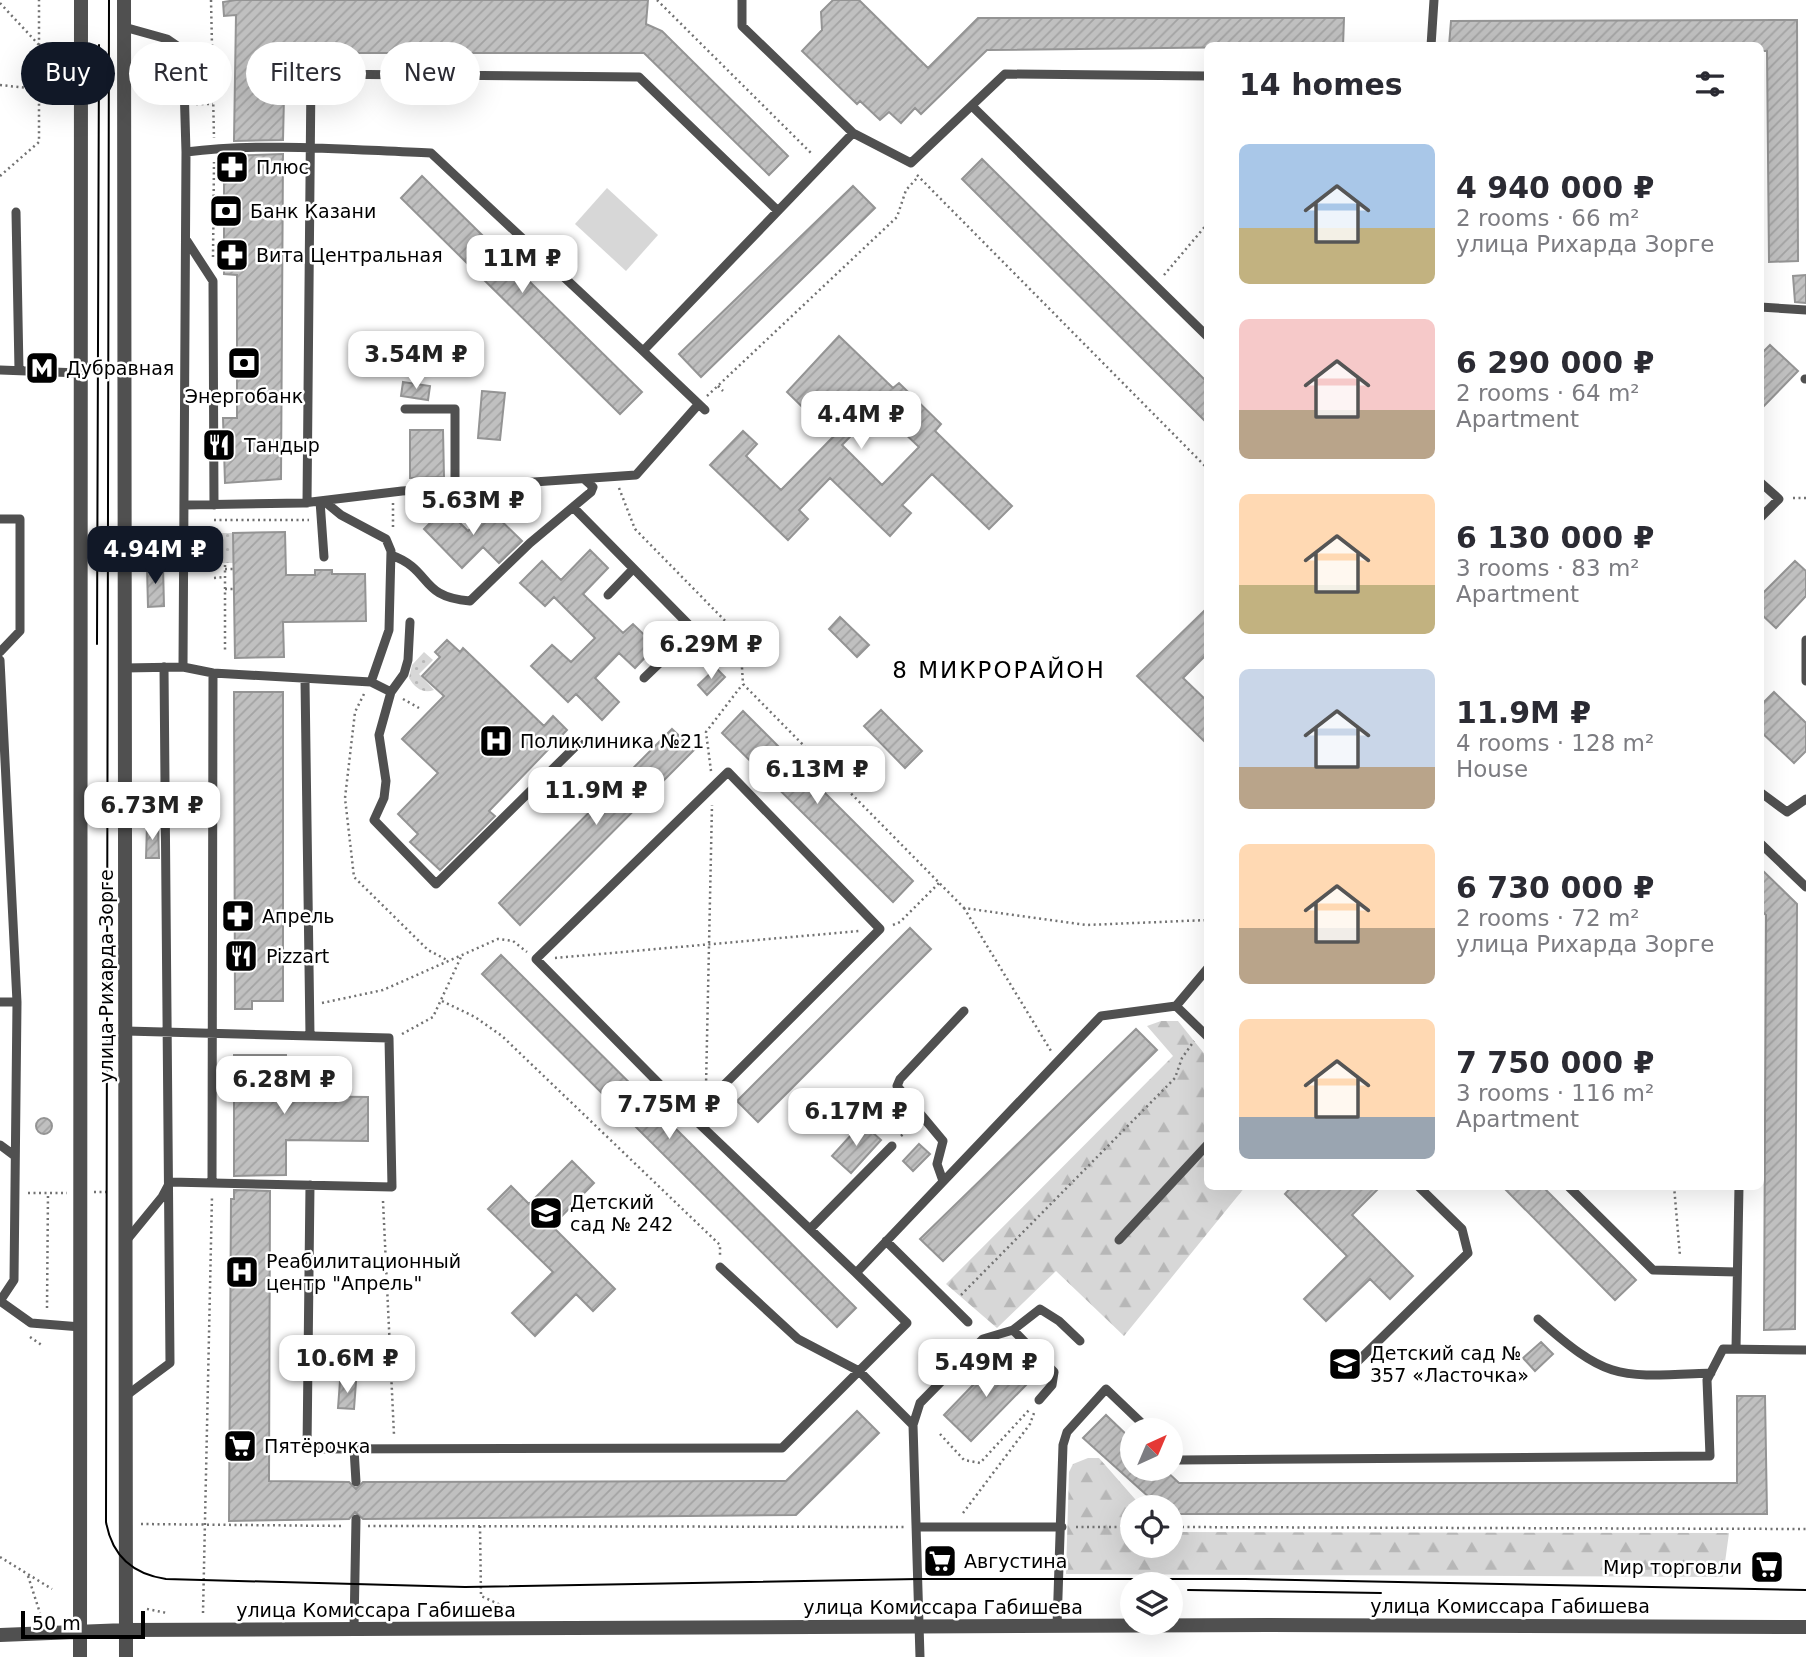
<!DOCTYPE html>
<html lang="en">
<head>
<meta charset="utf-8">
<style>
	:root { --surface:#fff; --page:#f2f2f3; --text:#2b2b33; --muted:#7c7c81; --accent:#111827 }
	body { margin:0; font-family:"DejaVu Sans",sans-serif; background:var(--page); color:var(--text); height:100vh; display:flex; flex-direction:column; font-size:26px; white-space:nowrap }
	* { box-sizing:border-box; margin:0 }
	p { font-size:23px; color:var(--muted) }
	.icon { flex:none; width:38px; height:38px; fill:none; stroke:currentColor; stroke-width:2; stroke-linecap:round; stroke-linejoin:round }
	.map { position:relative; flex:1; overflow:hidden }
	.side { position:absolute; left:1204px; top:42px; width:560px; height:1148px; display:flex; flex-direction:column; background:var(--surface); border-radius:10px; box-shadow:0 7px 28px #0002 }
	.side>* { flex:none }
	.guide { position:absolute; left:21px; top:42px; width:665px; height:63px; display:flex; gap:14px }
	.needle { width:46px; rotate:44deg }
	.controls { position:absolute; left:1120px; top:1418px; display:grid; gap:14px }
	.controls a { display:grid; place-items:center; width:63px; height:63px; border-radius:50%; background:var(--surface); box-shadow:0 7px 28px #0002; font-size:35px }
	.scale { position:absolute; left:21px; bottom:18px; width:124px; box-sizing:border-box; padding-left:7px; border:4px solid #000; border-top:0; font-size:19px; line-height:24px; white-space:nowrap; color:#000; -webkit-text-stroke:5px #fff; paint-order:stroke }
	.price { position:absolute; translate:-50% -60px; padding:0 16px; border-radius:14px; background:#fff; color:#222; font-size:23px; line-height:46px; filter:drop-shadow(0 2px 4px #0008) }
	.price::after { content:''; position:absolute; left:50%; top:42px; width:21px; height:16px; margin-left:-10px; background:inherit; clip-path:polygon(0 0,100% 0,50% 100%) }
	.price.active { background:var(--accent); color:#fff }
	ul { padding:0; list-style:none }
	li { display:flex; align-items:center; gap:21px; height:175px; padding:0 35px }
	li span { display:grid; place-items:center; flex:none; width:196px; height:140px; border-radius:10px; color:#555 }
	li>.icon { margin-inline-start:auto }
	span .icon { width:84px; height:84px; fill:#fffc; stroke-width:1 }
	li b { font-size:30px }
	h2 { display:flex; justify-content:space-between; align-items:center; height:84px; padding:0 35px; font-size:30px }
	.chip { padding:0 24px; border-radius:32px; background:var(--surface); box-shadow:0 7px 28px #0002; font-size:24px; line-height:63px }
	.chip.active { background:var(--accent); color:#fff }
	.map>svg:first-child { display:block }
	.grass { fill:url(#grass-dots) }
	.forest { fill:url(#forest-firs) }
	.green { fill:#d7d7d7 }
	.building { fill:url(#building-hatch); stroke:#949494; stroke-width:2; fill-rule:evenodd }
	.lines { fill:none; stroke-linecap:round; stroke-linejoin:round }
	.path { stroke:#727272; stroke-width:2.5; stroke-dasharray:2 3.5; stroke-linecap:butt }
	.service { stroke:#505050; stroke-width:9 }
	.tertiary { stroke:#505050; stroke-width:14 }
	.tram { stroke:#000; stroke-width:2 }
	.labels { text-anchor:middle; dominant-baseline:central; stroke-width:5; stroke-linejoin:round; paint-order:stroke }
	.poi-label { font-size:19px; fill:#000; stroke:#fff; text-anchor:start }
	.street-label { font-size:19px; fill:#000; stroke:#fff }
	.quarter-label { font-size:23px; letter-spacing:2px; fill:#000; stroke:#fff }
</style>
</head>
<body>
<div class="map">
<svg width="1806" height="1657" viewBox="0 0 1806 1657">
	<defs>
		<pattern id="grass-dots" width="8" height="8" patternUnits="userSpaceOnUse" patternTransform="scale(1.75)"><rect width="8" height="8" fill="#d7d7d7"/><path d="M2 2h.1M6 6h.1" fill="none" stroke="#b7b7b7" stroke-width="1.8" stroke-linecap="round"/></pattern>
		<pattern id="forest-firs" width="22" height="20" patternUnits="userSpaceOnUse" patternTransform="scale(1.75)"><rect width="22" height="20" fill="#d7d7d7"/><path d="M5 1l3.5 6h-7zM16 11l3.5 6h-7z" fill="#b7b7b7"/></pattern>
		<pattern id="building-hatch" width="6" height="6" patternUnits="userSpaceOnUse" patternTransform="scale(1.75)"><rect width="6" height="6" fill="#c0c0c0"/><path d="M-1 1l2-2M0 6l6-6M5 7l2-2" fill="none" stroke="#a3a3a3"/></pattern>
	</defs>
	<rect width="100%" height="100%" fill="#fff"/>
	<path class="grass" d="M219 533H233L234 563H218Z
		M424 652 433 660 419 674 434 690C423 694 415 688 409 678L412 665Z"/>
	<path class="forest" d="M1161 1021H1178L1207 1057 1208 1186 1245 1187 1124 1336 1056 1271 997 1328 946 1284 1173 1056 1147 1026Z
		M1088 1458H1099L1142 1507H1132V1545H1171V1532L1729 1533 1723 1577 1066 1574 1069 1472 1073 1464Z"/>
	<path class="green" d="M607 188 658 235 626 271 575 224Z"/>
	<path class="building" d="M236 0H648L646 24 662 31 788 156 769 175 644 53H459L453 46 445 53H285L283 140 234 141 236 15 224 16 223 2Z
		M833 0H859L928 68 978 18H1344L1343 46 987 50 921 114 915 108 901 123 889 112 880 120 860 101 857 104 802 51 822 30 821 12Z
		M1797 20 1798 261 1769 262 1767 51H1760V46H1449L1451 21Z
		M283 154 281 479 225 483 223 418H237V275L224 274V156Z
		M982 159 1208 383V424L962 179Z
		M422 176 642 392 620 414 401 198Z
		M853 186 875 208 701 377 679 354Z
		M1806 275V303L1795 302 1793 276Z
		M839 336 893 388 899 383 941 424 935 431 1012 506 989 529 932 474 902 505 911 513 890 536 830 478 799 510 808 519 788 540 710 465 743 431 757 444 746 456 781 490 833 437 787 392ZM878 408 919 447 882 485 842 445Z
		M1770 345 1798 371 1760 410V355Z
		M403 382 430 386 428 400 401 396Z
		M482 391 505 393 500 440 478 438Z
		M410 430H443L444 477 410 478Z
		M445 508 468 531 490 510 522 541 499 563 483 547 462 568 424 529Z
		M285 532 286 575H315V570H332V574H365L366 621 283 622 284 657 235 658 233 533Z
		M590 550 608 568 583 594 623 633 633 624 656 646 635 668 619 653 595 678 619 702 602 720 576 694 568 702 531 666 552 645 571 662 595 638 554 597 545 606 520 583 542 561 561 580Z
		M1795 561 1806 571V596L1776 628 1760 613V596Z
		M163 566 164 606 148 607 147 567Z
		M1208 607V653L1183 678 1208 702V745L1137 676Z
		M840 617 869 645 857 657 829 629Z
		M447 640 460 652 463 648 544 726 553 716 567 730 489 811 495 816 440 870 410 842 418 834 398 814 438 773 402 739 444 696 422 676 440 657 435 652Z
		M716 668 725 677 707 695 698 685Z
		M234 692H283V1001H252V1009H235Z
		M1774 692 1806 723V751L1794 763 1760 731V706Z
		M881 710 922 751 905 768 864 726Z
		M743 711 913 881 893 902 722 733Z
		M672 729 694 750 520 925 499 903Z
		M147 825H158L159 858H146Z
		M1760 868 1797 904 1795 1329 1764 1330 1766 915 1760 910Z
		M910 928 931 949 758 1122 737 1101Z
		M501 955 856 1308 837 1327 482 974Z
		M1136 1029 1157 1050 943 1261 920 1239Z
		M234 1055H286V1096L368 1097V1141L286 1140V1175L234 1176Z
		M36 1126a8 8 0 1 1 16 0a8 8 0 1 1-16 0Z
		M862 1123 881 1140 851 1173 832 1156Z
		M919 1144 930 1154 913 1171 903 1161Z
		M572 1161 594 1183 552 1226 615 1289 593 1311 576 1294 535 1336 512 1313 553 1272 488 1209 511 1186 529 1204Z
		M1292 1186H1381L1352 1215 1413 1276 1390 1299 1370 1279 1326 1321 1304 1299 1347 1256 1285 1194Z
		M1502 1186H1542L1636 1280 1615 1300Z
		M234 1190 270 1191 269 1481 349 1482 356 1489 363 1482 786 1481 857 1411 879 1433 796 1515 363 1519 355 1512 349 1519 229 1521 231 1199H234Z
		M1541 1342 1553 1354 1535 1371 1523 1358Z
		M1001 1356 1028 1383 971 1441 944 1415Z
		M340 1381 356 1382 354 1409 338 1408Z
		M1737 1396H1765L1767 1514H1171V1507H1160L1083 1438 1106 1415 1132 1440V1468H1163L1179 1483H1737Z
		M929 1550H950V1572H930Z
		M1757 1557 1780 1558 1779 1581 1756 1579Z"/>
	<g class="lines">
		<path class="path" d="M211 0 214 138
			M657 0 813 155
			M0 3 39 45
			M0 85 37 89
			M156 103V99L172 103
			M196 104H213
			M917 175 1208 469
			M0 176 39 142V0
			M213 257 214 162
			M1164 275 1208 223
			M718 386 723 391
			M707 396 897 217 906 190 918 177
			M619 488 635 529 740 636 743 684 964 908 1086 925 1208 920
			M1793 498H1806
			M393 503V527
			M214 520H309
			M225 565V652
			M225 569H234
			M214 578 224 577
			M225 589H234
			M364 694 355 712 345 798 354 877 428 950 447 960
			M403 699 419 708
			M711 771 706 732 742 685
			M964 908 1051 1051
			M893 925 900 922 939 883
			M555 958 859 931
			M442 1001 475 1017 502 1036 720 1245V1256
			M322 1003 383 990 498 939 513 941 527 952
			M402 1034 433 1017 461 957
			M706 1086 712 805
			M901 1136 914 1123
			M1674 1186 1680 1256
			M94 1192H109
			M28 1193H67
			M383 1201 394 1435
			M961 1295 1175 1078 1182 1058 1194 1041
			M47 1308 48 1193
			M30 1337 43 1346
			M940 1434 964 1460 980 1463 1029 1410
			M963 1513 1030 1424 1034 1413
			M141 1524 344 1526
			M368 1526 904 1527
			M480 1526 481 1596 516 1612
			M1076 1527H1132
			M1171 1527 1806 1529
			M0 1557 52 1589
			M28 1576 40 1613
			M147 1609 167 1613
			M203 1613 212 1196"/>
		<path class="service" d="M742 0V26L853 133
			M124 27 167 39 183 50 186 152 183 667 124 668
			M1431 46 1434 0
			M452 53V75
			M973 107 1208 337
			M186 152C266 142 350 150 431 153L643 351
			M16 212 19 370
			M187 241 213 281 214 505
			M1760 307 1806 310
			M0 370 80 373
			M1805 379H1806
			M405 409H455V488
			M705 410 643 351 853 133 911 163 1005 74 1208 76
			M1760 482 1779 499 1760 518
			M320 501 324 557
			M324 501 341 515 386 539 391 551 389 630 371 682
			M307 503 311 74 639 77 778 211
			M185 505 303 503 402 491 636 475 697 406
			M574 508 694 630 644 678
			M0 519H20V631L0 652
			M391 555C433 570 418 597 470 601L530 543 591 492 593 487 584 479
			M608 595 633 569
			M1806 640V681
			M0 660 17 1002 14 1280 0 1301
			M183 667 213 673 371 682 391 692 379 735 386 781 384 798 374 820 436 884 579 743
			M305 680 310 1036
			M391 692 404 674 408 660 410 622
			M1760 792 1787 812 1806 799
			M1760 843 1806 887
			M0 1002H17
			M1176 1006 1208 1037
			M126 1031 389 1038 392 1187 170 1182 162 1197 126 1241
			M692 1117 880 929 728 772 536 959 692 1117 856 1273
			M0 1145 15 1156
			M943 1181 937 1164 943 1141 897 1086 900 1079 964 1011
			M212 1182 213 673
			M310 1185 307 1449 782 1448 859 1371 913 1425 920 1657
			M1568 1186 1653 1270 1737 1272
			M810 1229 892 1146
			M1119 1240 1208 1144
			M886 1241 968 1322
			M720 1267 798 1339 859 1371 907 1323 856 1273 1101 1016 1176 1006 1208 968
			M0 1301 31 1323 81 1327
			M1538 1319C1609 1382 1618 1377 1711 1373
			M1013 1330 1054 1372 1052 1385 1039 1400
			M1736 1349 1739 1186
			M1355 1364 1468 1253 1462 1229 1418 1186
			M127 1395 170 1363 164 667
			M913 1425 920 1403 983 1339 1013 1330 1040 1309 1059 1321 1080 1341
			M354 1449 356 1482
			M1171 1451 1180 1460 1710 1456 1707 1380 1723 1349 1806 1350
			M916 1527H1062
			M1057 1626 1063 1445 1067 1432 1106 1389 1149 1430
			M354 1629 356 1519"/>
		<path class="tertiary" d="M124 0 126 1657
			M0 1635 126 1630 1268 1625 1806 1627
			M80 1657 81 0"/>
		<path class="tram" d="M109 0 106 1522C112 1556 132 1574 166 1579L465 1587 918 1579H1245L1806 1590
			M97 644 99 45
			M1188 1590 1381 1593"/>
	</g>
	<defs>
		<symbol id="pharmacy-square" viewBox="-11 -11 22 22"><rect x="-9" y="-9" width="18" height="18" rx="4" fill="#000" stroke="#fff"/><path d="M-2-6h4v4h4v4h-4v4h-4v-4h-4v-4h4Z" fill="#fff"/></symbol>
		<symbol id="bank-square" viewBox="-11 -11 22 22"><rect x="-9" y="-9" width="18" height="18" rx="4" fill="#000" stroke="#fff"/><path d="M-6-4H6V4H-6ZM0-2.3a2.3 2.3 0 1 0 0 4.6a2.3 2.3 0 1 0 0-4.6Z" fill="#fff"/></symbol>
		<symbol id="metro-square" viewBox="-11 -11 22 22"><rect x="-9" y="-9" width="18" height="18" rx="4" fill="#000" stroke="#fff"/><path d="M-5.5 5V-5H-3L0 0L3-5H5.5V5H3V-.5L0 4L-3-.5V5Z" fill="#fff"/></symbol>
		<symbol id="restaurant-square" viewBox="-11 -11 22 22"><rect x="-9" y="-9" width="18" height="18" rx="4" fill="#000" stroke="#fff"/><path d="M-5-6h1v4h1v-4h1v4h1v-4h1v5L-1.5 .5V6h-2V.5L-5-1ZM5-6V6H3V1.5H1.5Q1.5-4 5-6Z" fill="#fff"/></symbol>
		<symbol id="hospital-square" viewBox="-11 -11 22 22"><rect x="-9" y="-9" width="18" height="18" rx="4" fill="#000" stroke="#fff"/><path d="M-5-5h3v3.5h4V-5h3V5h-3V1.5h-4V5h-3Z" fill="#fff"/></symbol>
		<symbol id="school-square" viewBox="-11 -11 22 22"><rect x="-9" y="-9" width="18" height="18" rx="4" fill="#000" stroke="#fff"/><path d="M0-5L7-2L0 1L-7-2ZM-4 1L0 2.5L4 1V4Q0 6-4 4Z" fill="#fff"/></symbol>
		<symbol id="supermarket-square" viewBox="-11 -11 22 22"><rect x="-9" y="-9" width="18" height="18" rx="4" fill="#000" stroke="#fff"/><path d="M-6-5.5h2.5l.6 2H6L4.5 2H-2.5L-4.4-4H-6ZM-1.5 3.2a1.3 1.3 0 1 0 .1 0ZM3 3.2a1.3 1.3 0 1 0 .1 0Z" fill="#fff"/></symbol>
	</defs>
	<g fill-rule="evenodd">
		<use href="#pharmacy-square" x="213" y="148" width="38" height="38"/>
		<use href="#bank-square" x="207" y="192" width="38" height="38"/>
		<use href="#pharmacy-square" x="213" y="236" width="38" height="38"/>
		<use href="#bank-square" x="225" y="344" width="38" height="38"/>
		<use href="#metro-square" x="23" y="349" width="38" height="38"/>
		<use href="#restaurant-square" x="200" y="426" width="38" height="38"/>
		<use href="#hospital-square" x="477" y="722" width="38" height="38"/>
		<use href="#pharmacy-square" x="219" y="897" width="38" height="38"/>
		<use href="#restaurant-square" x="222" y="937" width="38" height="38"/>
		<use href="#school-square" x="527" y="1194" width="38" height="38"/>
		<use href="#hospital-square" x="223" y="1253" width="38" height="38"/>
		<use href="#school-square" x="1326" y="1345" width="38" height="38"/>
		<use href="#supermarket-square" x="221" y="1427" width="38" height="38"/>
		<use href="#supermarket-square" x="921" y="1542" width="38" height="38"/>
		<use href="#supermarket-square" x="1748" y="1548" width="38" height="38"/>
	</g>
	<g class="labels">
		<g class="poi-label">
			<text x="256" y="167">Плюс</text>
			<text x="250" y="211">Банк Казани</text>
			<text x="256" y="255">Вита Центральная</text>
			<text x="66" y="368">Дубравная</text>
			<text x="244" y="396" text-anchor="middle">Энергобанк</text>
			<text x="244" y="445">Тандыр</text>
			<text x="520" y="741">Поликлиника №21</text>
			<text x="262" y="916">Апрель</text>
			<text x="266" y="956">Pizzart</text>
			<text x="570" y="1202">Детский<tspan x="570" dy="22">сад № 242</tspan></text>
			<text x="266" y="1261">Реабилитационный<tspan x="266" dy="22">центр "Апрель"</tspan></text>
			<text x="1370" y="1353">Детский сад №<tspan x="1370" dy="22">357 «Ласточка»</tspan></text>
			<text x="264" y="1446">Пятёрочка</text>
			<text x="964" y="1561">Августина</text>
			<text x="1742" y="1567" text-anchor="end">Мир торговли</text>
		</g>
		<g class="street-label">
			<text transform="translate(106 976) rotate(-90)">улица Рихарда Зорге</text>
			<text x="1510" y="1606">улица Комиссара Габишева</text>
			<text x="943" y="1607">улица Комиссара Габишева</text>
			<text x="376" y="1610">улица Комиссара Габишева</text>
		</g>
		<g class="quarter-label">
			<text x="999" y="670">8 МИКРОРАЙОН</text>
		</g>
	</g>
</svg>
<div class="controls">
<a><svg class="needle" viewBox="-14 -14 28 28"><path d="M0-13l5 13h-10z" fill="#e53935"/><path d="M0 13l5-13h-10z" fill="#7c7c81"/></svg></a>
<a><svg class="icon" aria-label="locate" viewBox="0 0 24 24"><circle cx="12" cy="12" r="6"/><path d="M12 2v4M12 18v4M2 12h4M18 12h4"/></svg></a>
<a><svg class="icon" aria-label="layers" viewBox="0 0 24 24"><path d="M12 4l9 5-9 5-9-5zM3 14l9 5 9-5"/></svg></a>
</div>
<div class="scale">50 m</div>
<b class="price" style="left:522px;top:295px">11M ₽</b>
<b class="price" style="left:416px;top:391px">3.54M ₽</b>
<b class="price" style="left:861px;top:451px">4.4M ₽</b>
<b class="price" style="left:473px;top:537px">5.63M ₽</b>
<b class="price active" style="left:155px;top:586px">4.94M ₽</b>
<b class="price" style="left:711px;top:681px">6.29M ₽</b>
<b class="price" style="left:817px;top:806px">6.13M ₽</b>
<b class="price" style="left:596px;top:827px">11.9M ₽</b>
<b class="price" style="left:152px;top:842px">6.73M ₽</b>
<b class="price" style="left:284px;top:1116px">6.28M ₽</b>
<b class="price" style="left:669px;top:1141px">7.75M ₽</b>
<b class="price" style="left:856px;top:1148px">6.17M ₽</b>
<b class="price" style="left:347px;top:1395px">10.6M ₽</b>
<b class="price" style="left:986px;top:1399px">5.49M ₽</b>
<div class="guide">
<a class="chip active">Buy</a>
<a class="chip">Rent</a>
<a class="chip">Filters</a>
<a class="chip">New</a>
</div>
<section class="side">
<h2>14 homes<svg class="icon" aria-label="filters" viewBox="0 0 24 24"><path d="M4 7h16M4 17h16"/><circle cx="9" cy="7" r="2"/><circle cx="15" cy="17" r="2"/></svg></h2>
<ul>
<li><span style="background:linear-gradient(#a9c7e8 60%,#c2b280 0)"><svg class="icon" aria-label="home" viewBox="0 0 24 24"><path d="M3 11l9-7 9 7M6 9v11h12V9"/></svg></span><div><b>4 940 000 ₽</b><p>2 rooms · 66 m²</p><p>улица Рихарда Зорге</p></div></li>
<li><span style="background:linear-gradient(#f6c9c9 65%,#b9a48a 0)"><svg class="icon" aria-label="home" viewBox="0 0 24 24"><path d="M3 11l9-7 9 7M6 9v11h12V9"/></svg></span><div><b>6 290 000 ₽</b><p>2 rooms · 64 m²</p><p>Apartment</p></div></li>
<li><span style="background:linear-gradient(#ffd9b3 65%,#c2b280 0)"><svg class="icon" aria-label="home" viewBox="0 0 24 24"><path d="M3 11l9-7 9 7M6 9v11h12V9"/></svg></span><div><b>6 130 000 ₽</b><p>3 rooms · 83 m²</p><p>Apartment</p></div></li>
<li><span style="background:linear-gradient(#c9d6e8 70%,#b9a48a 0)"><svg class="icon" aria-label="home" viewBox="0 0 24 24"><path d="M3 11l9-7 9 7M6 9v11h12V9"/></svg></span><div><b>11.9M ₽</b><p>4 rooms · 128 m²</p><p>House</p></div></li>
<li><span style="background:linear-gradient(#ffd9b3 60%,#b9a48a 0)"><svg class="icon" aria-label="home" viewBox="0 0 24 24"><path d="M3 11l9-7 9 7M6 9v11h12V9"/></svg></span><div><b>6 730 000 ₽</b><p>2 rooms · 72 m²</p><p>улица Рихарда Зорге</p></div></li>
<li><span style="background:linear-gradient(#ffd9b3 70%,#9aa5b1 0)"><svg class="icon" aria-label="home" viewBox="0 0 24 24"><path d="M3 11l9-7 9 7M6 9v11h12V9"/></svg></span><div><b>7 750 000 ₽</b><p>3 rooms · 116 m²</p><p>Apartment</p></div></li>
</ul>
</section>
</div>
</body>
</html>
